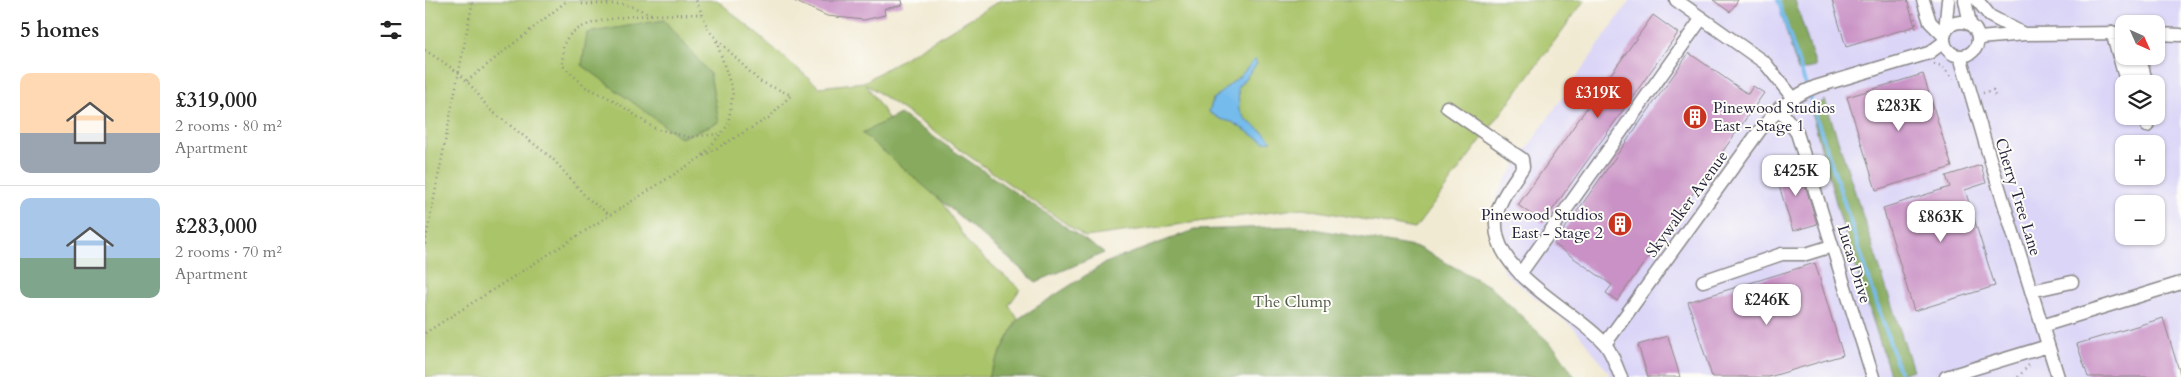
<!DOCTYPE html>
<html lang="en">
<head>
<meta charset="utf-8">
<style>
	:root { --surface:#fff; --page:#f6f6f6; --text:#222; --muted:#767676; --line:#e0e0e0; --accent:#c8321e }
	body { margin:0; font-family:Cardo,serif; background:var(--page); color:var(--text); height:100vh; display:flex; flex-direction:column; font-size:19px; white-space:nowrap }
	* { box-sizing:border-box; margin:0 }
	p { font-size:16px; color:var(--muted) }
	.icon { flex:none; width:28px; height:28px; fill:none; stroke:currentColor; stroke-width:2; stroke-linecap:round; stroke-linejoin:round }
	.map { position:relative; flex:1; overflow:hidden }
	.details { display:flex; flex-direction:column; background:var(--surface); width:425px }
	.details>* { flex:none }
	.needle { width:32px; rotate:135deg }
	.tools { position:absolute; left:1690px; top:15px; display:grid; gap:10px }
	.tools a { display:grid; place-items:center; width:50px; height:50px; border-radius:10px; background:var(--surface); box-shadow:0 1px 4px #0004; font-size:25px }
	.price { position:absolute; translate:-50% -42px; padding:0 11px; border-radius:10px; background:#fff; color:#222; font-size:16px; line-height:32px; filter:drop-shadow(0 1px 2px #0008) }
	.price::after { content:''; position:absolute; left:50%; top:30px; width:15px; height:11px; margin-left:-8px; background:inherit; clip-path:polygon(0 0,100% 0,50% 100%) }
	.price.active { background:var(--accent); color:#fff }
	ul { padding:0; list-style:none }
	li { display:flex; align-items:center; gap:15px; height:125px; padding:0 20px }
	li+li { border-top:1px solid var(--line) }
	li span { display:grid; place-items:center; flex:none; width:140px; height:100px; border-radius:10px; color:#555 }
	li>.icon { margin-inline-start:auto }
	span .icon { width:60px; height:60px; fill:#fffc; stroke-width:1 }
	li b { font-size:21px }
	h2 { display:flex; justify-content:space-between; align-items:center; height:60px; padding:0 20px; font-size:21px }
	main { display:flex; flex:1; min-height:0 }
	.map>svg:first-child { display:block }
	.built { fill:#dbd6f7; fill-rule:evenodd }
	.green { fill:#aac46b; stroke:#667353 }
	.forest { fill:#87aa5f; stroke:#54664d }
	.water { fill:#75bbec; stroke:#4c6e94 }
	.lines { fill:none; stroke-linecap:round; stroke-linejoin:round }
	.stream { stroke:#75bbec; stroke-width:4 }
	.building { fill:#c991c5 }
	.minor-casing { stroke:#8a8687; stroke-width:15 }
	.path { stroke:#8a8687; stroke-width:2.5; stroke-dasharray:1 4; stroke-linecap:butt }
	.minor { stroke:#fff; stroke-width:12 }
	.labels { text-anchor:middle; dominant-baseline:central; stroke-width:4; stroke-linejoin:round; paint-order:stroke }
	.poi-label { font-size:16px; fill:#22223b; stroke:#fdfcf7; text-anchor:start }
	.street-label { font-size:16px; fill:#22223b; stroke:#fdfcf7 }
	.park-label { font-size:16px; fill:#525b4c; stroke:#fdfcf7 }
</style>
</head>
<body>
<main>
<section class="details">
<h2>5 homes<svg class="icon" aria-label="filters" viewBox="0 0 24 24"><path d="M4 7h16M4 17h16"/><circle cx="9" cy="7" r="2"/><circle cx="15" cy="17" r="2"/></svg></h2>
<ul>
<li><span style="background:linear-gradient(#ffd9b3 60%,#9aa5b1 0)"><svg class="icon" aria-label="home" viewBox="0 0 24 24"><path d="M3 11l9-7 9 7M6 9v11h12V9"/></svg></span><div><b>£319,000</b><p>2 rooms · 80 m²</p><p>Apartment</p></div></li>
<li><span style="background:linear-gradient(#a9c7e8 60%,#7fa58c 0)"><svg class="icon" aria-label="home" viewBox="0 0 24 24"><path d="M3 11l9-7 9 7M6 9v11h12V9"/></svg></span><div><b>£283,000</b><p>2 rooms · 70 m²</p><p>Apartment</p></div></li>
</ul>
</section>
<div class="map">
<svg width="1756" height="377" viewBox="0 0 1756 377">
	<rect width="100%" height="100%" fill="#fdfcf7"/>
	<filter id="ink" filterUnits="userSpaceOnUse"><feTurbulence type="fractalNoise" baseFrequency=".02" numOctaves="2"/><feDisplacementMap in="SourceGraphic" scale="10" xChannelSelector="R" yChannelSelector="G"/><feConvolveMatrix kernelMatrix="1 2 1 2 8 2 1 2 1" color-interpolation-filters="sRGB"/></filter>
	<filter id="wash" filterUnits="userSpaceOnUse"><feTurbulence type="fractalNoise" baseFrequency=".0096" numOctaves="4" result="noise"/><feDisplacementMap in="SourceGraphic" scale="20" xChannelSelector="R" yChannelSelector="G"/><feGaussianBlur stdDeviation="1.12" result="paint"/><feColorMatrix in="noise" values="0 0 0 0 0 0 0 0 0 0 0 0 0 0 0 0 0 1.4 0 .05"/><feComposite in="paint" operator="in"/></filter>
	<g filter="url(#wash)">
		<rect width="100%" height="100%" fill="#f1ead3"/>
		<path class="built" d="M1205 0H1756V377H1187L1151 330 1080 273 1069 249 1065 222 1072 194 1087 170ZM1699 24H1731V56H1699ZM1699 84H1731V116H1699ZM1699 144H1731V176H1699ZM1699 204H1731V236H1699Z"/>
		<path class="green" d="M0 0H292L394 87 439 82 576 0H1160L990 229 878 208 660 237 441 84 545 246 595 289 584 305 593 319 563 377H0Z"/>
		<path class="forest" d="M1352 0H1370L1391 67 1373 71Z
			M239 20 285 74 294 122 256 138 157 65 162 33Z
			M1400 100 1488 370 1466 377 1414 214 1386 110Z
			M475 114 679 253 611 282 437 133Z
			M873 226 994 248 1066 287 1132 350 1150 377H563L593 319 680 263 769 230Z"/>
		<path class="water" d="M830 59 832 64 813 87 814 110 820 119 838 132 847 141 839 142 807 122 795 119 784 112 788 99 816 75Z"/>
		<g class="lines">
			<path class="stream" d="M1353 0 1476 377"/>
		</g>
		<g id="blocks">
			<path class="building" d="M367 0H477L478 5 459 9 460 15 439 20 402 16Z
				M1288 0H1313L1305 12Z
				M1407 0H1482L1490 26 1421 47Z
				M1228 15 1253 33 1118 223 1093 205Z
				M1264 53 1323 94 1328 86 1339 93 1192 301 1181 293 1187 285 1129 244Z
				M1498 74 1527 167 1451 190 1422 97Z
				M1372 159 1392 224 1368 231 1351 176 1363 172 1361 163Z
				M1556 165 1561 183 1540 190 1570 286 1489 311 1458 208 1525 187 1521 176Z
				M1390 263 1418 355 1344 377H1287L1263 302Z
				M1738 318 1756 377H1663L1652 344Z
				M1243 336 1255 377H1223L1213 345Z"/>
		</g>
	</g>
	<g filter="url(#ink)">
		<use href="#blocks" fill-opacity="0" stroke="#8a8687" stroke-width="1"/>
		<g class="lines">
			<defs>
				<path id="minor" d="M1251 0 1340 63 1368 98
					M1498 0 1505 22 1519 36
					M1540 0 1545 24
					M1552 0 1565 16 1597 33
					M1519 39a17 17 0 1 1 34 0a17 17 0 1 1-34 0Z
					M1520 31 1523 0
					M1687 32 1702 84
					M1731 34 1756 35
					M1554 38 1600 34 1699 33
					M1535 56 1562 149 1633 377
					M1704 56 1712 84
					M1714 56 1722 84
					M1022 107 1097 159 1098 167C1088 183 1072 201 1071 221 1068 275 1148 308 1179 343 1187 351 1191 367 1196 377
					M1354 108 1372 133 1448 377
					M1717 116 1722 126
					M1095 274 1277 18
					M1278 281 1357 254H1381L1407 246
					M1606 291 1647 282
					M1617 326 1756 283
					M1180 344 1335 130C1351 111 1367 96 1390 87L1504 53 1519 42
					M1521 377 1623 346"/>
			</defs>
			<use href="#minor" class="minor-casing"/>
			<path class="path" d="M156 0V4H200L226 14
				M277 14C247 15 153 11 140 42 137 48 138 58 137 65L161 87 188 100 229 128 263 137 295 134
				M1481 31 1492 27 1488 13
				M0 50 34 73 49 89 64 109 127 158 162 198 185 215
				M1509 64 1517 66 1528 79
				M42 81 143 0
				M1558 93 1568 90 1570 96
				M278 155 303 125 308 92 291 40
				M0 244 48 0
				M0 333 270 161 345 117 366 95 334 81 285 32 271 0
				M1593 377 1604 365"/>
			<use href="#minor" class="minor"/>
		</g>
	</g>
	<defs>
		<symbol id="building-disc" viewBox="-11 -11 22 22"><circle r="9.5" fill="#c8321e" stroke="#fdfcf7"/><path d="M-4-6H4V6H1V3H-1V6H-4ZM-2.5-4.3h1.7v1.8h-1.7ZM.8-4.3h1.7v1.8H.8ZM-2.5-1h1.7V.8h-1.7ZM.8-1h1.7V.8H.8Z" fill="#fff"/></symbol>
	</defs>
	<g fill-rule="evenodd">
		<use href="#building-disc" x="1256" y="103" width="28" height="28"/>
		<use href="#building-disc" x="1181" y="210" width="28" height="28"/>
	</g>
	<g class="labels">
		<g class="poi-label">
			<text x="1288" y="108">Pinewood Studios<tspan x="1288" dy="18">East - Stage 1</tspan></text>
			<text x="1178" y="215" text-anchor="end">Pinewood Studios<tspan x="1178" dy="18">East - Stage 2</tspan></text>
		</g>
		<g class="street-label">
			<text transform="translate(1593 197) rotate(73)">Cherry Tree Lane</text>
			<text transform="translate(1262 204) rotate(-54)">Skywalker Avenue</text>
			<text transform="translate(1429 264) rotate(73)">Lucas Drive</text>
		</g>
		<g class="park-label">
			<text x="867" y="302">The Clump</text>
		</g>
	</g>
</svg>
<div class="tools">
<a><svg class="needle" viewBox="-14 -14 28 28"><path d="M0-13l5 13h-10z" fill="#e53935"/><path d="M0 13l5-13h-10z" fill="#767676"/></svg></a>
<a><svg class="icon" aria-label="layers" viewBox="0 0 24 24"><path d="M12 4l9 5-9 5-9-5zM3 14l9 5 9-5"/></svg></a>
<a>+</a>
<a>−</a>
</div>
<b class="price active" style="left:1173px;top:119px">£319K</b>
<b class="price" style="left:1474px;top:132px">£283K</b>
<b class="price" style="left:1371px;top:197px">£425K</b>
<b class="price" style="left:1516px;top:243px">£863K</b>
<b class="price" style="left:1342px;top:326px">£246K</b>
</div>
</main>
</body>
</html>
